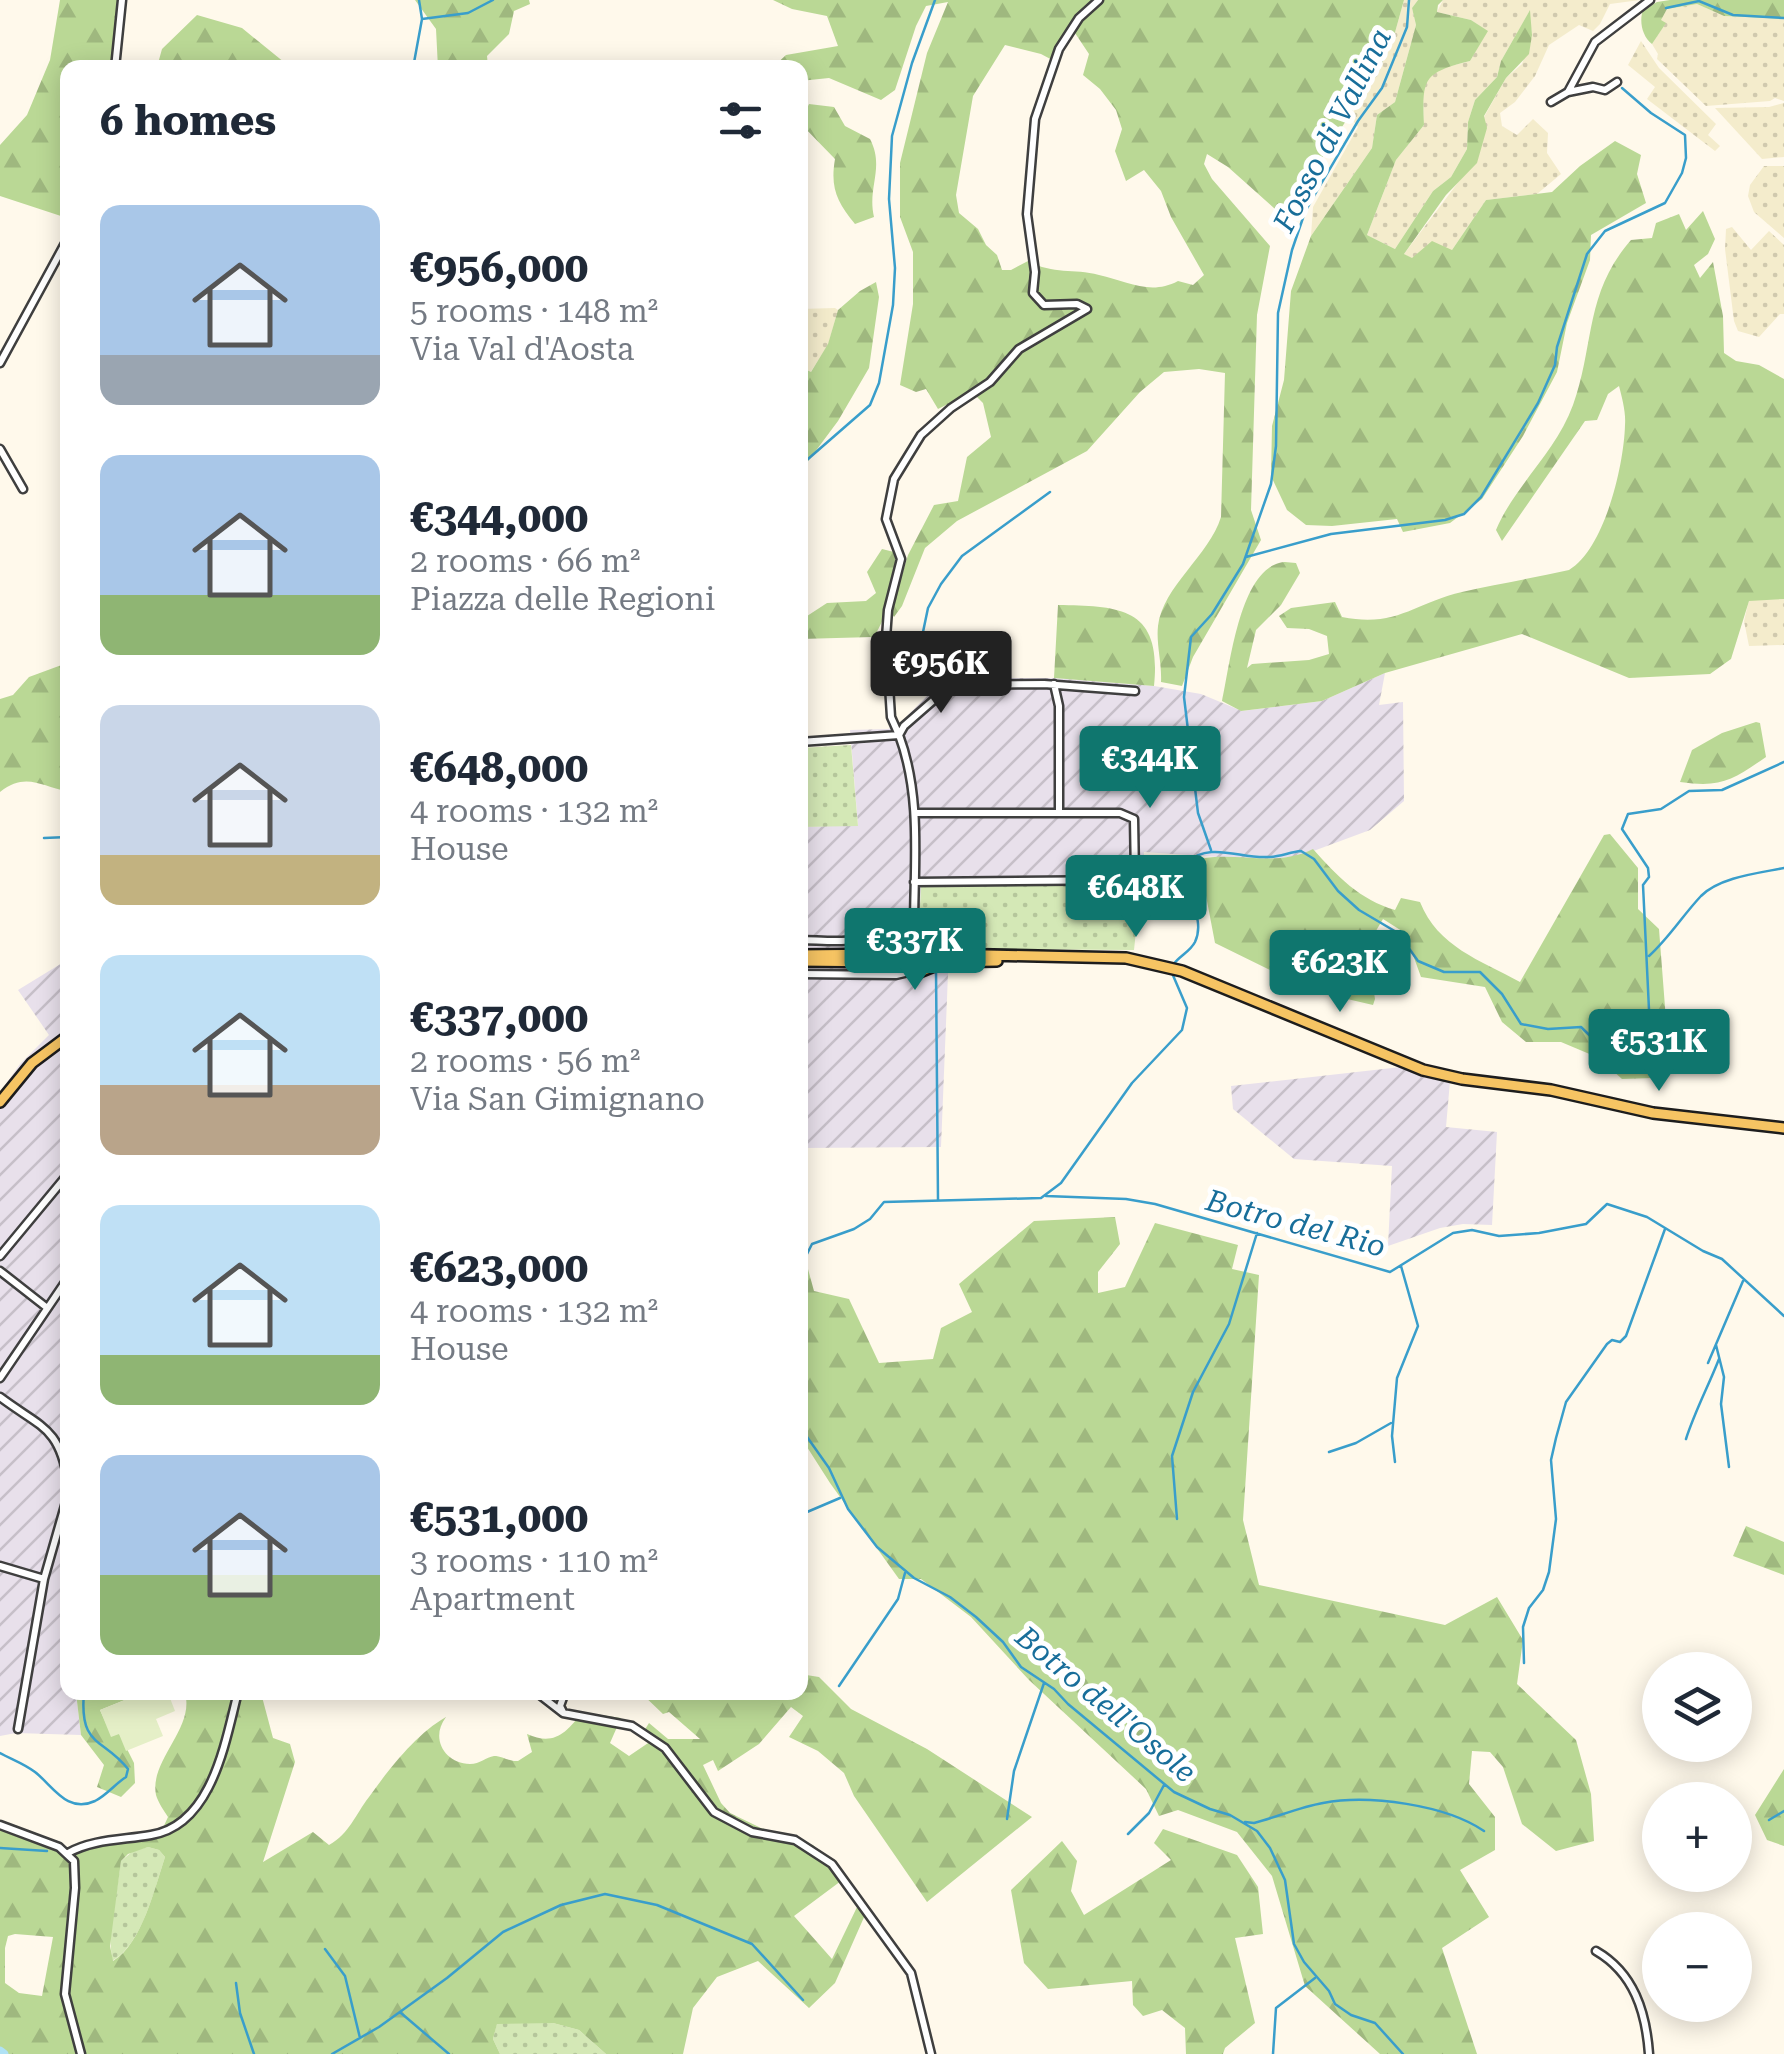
<!DOCTYPE html>
<html lang="en">
<head>
<meta charset="utf-8">
<style>
	:root { --surface:#fff; --page:#f2f2f3; --text:#1f2937; --muted:#747a83; --accent:#0f766e }
	body { margin:0; font-family:"Roboto Serif",serif; background:var(--page); color:var(--text); height:100vh; display:flex; flex-direction:column; font-size:38px; white-space:nowrap }
	* { box-sizing:border-box; margin:0 }
	p { font-size:32px; color:var(--muted) }
	.icon { flex:none; width:55px; height:55px; fill:none; stroke:currentColor; stroke-width:2; stroke-linecap:round; stroke-linejoin:round }
	.map { position:relative; flex:1; overflow:hidden }
	.details { position:absolute; left:60px; top:60px; width:748px; height:1640px; display:flex; flex-direction:column; background:var(--surface); border-radius:20px; box-shadow:0 5px 25px #0003 }
	.details>* { flex:none }
	.buttons { position:absolute; left:1642px; top:1652px; display:grid; gap:20px }
	.buttons a { display:grid; place-items:center; width:110px; height:110px; border-radius:50%; background:var(--surface); box-shadow:0 5px 25px #0003; font-size:50px }
	.price { position:absolute; translate:-50% -85px; padding:0 22px; border-radius:10px; background:var(--accent); color:#fff; font-size:32px; line-height:65px; filter:drop-shadow(0 2px 5px #0008) }
	.price::after { content:''; position:absolute; left:50%; top:60px; width:30px; height:22px; margin-left:-15px; background:inherit; clip-path:polygon(0 0,100% 0,50% 100%) }
	.price.current { background:#222; color:#fff }
	ul { padding:0; list-style:none }
	li { display:flex; align-items:center; gap:30px; height:250px; padding:0 40px }
	li span { display:grid; place-items:center; flex:none; width:280px; height:200px; border-radius:20px; color:#555 }
	li>.icon { margin-inline-start:auto }
	span .icon { width:120px; height:120px; fill:#fffc; stroke-width:1 }
	li b { font-size:42px }
	h2 { display:flex; justify-content:space-between; align-items:center; height:120px; padding:0 40px; font-size:42px }
	.map>svg:first-child { display:block }
	.industrial { fill:url(#industrial-furrows) }
	.farmland { fill:url(#farmland-dots) }
	.grass { fill:url(#grass-dots) }
	.forest { fill:url(#forest-firs); fill-rule:evenodd }
	.pitch { fill:#e5efc7 }
	.lines { fill:none; stroke-linecap:round; stroke-linejoin:round }
	.stream { stroke:#399ecb; stroke-width:2.5 }
	.river { stroke:#b0e2f5; stroke-width:9 }
	.minor-casing { stroke:#3f3f3f; stroke-width:11 }
	.major-casing { stroke:#1d1d1d; stroke-width:14 }
	.minor { stroke:#fff; stroke-width:6 }
	.major { stroke:#f6c463; stroke-width:9 }
	.labels { text-anchor:middle; dominant-baseline:central; stroke-width:10; stroke-linejoin:round; paint-order:stroke }
	.water-label { font-size:30px; font-style:italic; fill:#186e9a; stroke:#fff }
</style>
</head>
<body>
<div class="map">
<svg width="1784" height="2054" viewBox="0 0 1784 2054">
	<defs>
		<pattern id="industrial-furrows" width="10" height="10" patternUnits="userSpaceOnUse" patternTransform="scale(2.5)"><rect width="10" height="10" fill="#e8e0eb"/><path d="M-1 1l2-2M0 10L10 0M9 11l2-2" fill="none" stroke="#c6bfc8"/></pattern>
		<pattern id="farmland-dots" width="8" height="8" patternUnits="userSpaceOnUse" patternTransform="scale(2.5)"><rect width="8" height="8" fill="#f4eccc"/><path d="M2 2h.1M6 6h.1" fill="none" stroke="#d0c9ae" stroke-width="1.8" stroke-linecap="round"/></pattern>
		<pattern id="grass-dots" width="8" height="8" patternUnits="userSpaceOnUse" patternTransform="scale(2.5)"><rect width="8" height="8" fill="#d4e8b6"/><path d="M2 2h.1M6 6h.1" fill="none" stroke="#b5c69b" stroke-width="1.8" stroke-linecap="round"/></pattern>
		<pattern id="forest-firs" width="22" height="20" patternUnits="userSpaceOnUse" patternTransform="scale(2.5)"><rect width="22" height="20" fill="#bad895"/><path d="M5 1l3.5 6h-7zM16 11l3.5 6h-7z" fill="#9fb87f"/></pattern>
	</defs>
	<rect width="100%" height="100%" fill="#fff9eb"/>
	<path class="industrial" d="M1385 673 1379 705 1403 702 1404 801 1370 830 1300 856 1262 860 1144 852 1141 884 921 885V932L938 945 949 949 941 1147 800 1148V827L858 825 850 730 888 729 900 723 945 678H1054L1154 686 1201 694 1242 711 1322 701Z
		M67 960 68 1692 76 1693 81 1735 16 1733 0 1736V1092L20 1064 49 1035 18 990Z
		M1401 1067 1450 1081 1446 1127 1497 1132 1492 1225 1463 1224 1440 1228 1388 1246 1392 1166 1294 1159 1233 1109 1231 1086Z"/>
	<path class="farmland" d="M1404 0H1418L1412 8 1416 25 1395 102 1377 115 1372 148 1311 236 1313 207 1358 127 1350 117 1380 68 1394 36Z
		M1443 0H1640L1610 4 1600 24 1593 31 1579 25 1549 45 1535 76 1515 102 1500 113 1502 126 1517 135 1533 119 1548 133 1547 153 1561 174 1537 194 1486 200 1452 250 1412 259 1404 254 1469 168 1484 117 1506 78 1522 64 1532 35 1529 12 1501 61 1497 77 1475 100 1468 122 1467 149 1451 177 1433 191 1395 249 1367 235 1396 160 1424 125 1423 93 1428 76 1439 69 1470 61 1487 31 1471 20 1437 12Z
		M1697 4 1724 16 1784 19V101L1775 98 1770 101 1706 106 1657 59 1658 54 1652 44 1665 24 1660 20 1667 9Z
		M1641 41 1659 68 1716 124 1708 135 1720 146 1715 151 1647 99 1655 87 1628 65Z
		M1784 103V157L1762 159 1715 108 1769 107Z
		M1764 166H1784V238L1754 212 1748 196 1750 185Z
		M1732 227 1751 250 1769 231 1784 245V314H1780L1759 337 1738 331 1734 321 1725 249 1726 229Z
		M835 308 838 310 828 345 810 373 800 367V309Z
		M1784 599V645L1749 646 1744 621 1749 600Z"/>
	<path class="grass" d="M851 745 858 826 800 827V748Z
		M1141 884 1134 950 949 949 937 945 919 930 921 885Z
		M148 1847 159 1850 165 1857C155 1887 142 1945 112 1961L110 1937 121 1861 133 1851Z
		M497 2023H553L579 2030 606 2054H500L493 2039Z"/>
	<path class="forest" d="M60 0H119L110 67 68 68 67 218 0 196V145L27 115 50 60Z
		M415 0H529L530 4 514 11 509 34 487 56 488 67 438 68 436 29Z
		M773 0H1404L1394 36 1380 68 1284 217 1228 167 1207 154 1204 164 1212 179 1270 246 1257 315 1251 510 1261 540 1193 657 1182 686 1161 682C1162 663 1156 644 1158 626 1163 586 1209 556 1221 517L1225 373 1199 369 1164 372 1140 392 1087 451 957 521 925 548 902 606 894 617 891 612 908 555 934 505 958 501 967 457 991 437 983 403 972 392 938 409 926 389 916 392 900 385 913 304V252L900 217V163L927 53 948 2 926 6 916 26 895 90 881 100 829 78 800 81V68H772L786 55 838 46 827 16 792 9ZM1075 33 1089 54 1083 75 1100 89 1116 110 1122 129 1115 151 1126 181 1144 170 1161 191 1171 217 1204 275 1193 285 1178 281C1150 296 1127 281 1099 275 1073 268 1054 275 1028 261L1011 270H1002L997 255 986 245 978 229 959 213 956 195 973 96 1005 45 1041 54 1056 62Z
		M1418 0H1443L1438 5 1437 12 1471 20 1488 31 1470 61C1423 73 1422 78 1424 125L1396 160 1367 235 1395 249 1433 191 1451 177 1467 149 1468 122 1475 100 1497 77 1501 61 1530 10 1532 35 1529 54 1506 78 1484 116 1487 128 1477 163 1446 195 1404 254 1412 258 1432 241 1452 250 1486 200 1552 192 1580 166 1615 141 1641 155 1637 174 1646 203 1591 235 1590 260 1567 323 1557 372 1523 436 1482 499 1450 523 1403 532 1397 519 1332 526 1306 525 1287 510 1271 476 1272 426 1284 380 1291 291 1311 236 1372 148 1377 115 1395 102 1416 25 1412 8Z
		M1670 0H1784V19L1724 16 1697 4 1667 9 1661 20 1666 23 1652 44C1642 36 1639 21 1643 10L1657 2Z
		M197 15 242 28 290 67H157L162 49Z
		M809 104 834 107 845 126 870 139C885 168 867 187 874 217L855 224C837 202 830 188 835 159L800 123Z
		M1703 211 1715 239 1708 254 1694 265 1700 278 1713 262 1723 316 1724 353 1736 361 1759 365 1784 379V599L1749 601 1731 659 1710 674 1629 678 1522 634 1385 673 1322 701 1241 711 1222 701C1230 666 1239 574 1279 563 1285 561 1290 563 1296 563L1300 573 1281 605 1256 630 1247 668 1252 664 1309 660 1329 654 1327 636 1309 629 1287 628 1279 616 1291 608 1335 602 1342 617C1397 628 1414 603 1462 592 1497 584 1534 578 1569 570 1605 548 1624 465 1625 425 1626 412 1622 398 1619 386L1608 394 1597 420 1585 421 1502 541 1496 530C1515 485 1556 452 1573 405 1595 344 1584 294 1631 240L1652 238 1656 223 1679 214 1686 230Z
		M876 282 879 297 869 368 838 421 800 472V367L811 372 828 344 838 310 860 291Z
		M882 549 894 552C900 569 885 625 873 637L800 639V617L804 618 827 603 866 601 876 593 867 572Z
		M1058 605C1122 606 1162 608 1154 686L1054 678Z
		M67 663V791C42 787 26 771 0 792V699L13 695 29 677Z
		M1756 722 1760 723 1766 757C1732 780 1722 788 1680 782L1692 750 1722 733Z
		M1610 834 1638 868V909L1659 929 1669 1059 1653 1078 1622 1079 1599 1058 1561 1042H1526L1502 1022 1485 987 1421 977 1405 933 1383 919 1367 946 1375 999 1373 1005 1313 991 1215 943 1199 859C1237 851 1276 868 1313 849 1337 876 1360 900 1395 910L1401 898 1420 902C1438 947 1480 960 1520 982L1604 835Z
		M1115 1217 1120 1244 1098 1272V1293L1125 1287 1155 1223 1238 1245 1232 1269 1259 1275 1243 1520 1259 1585 1445 1625 1497 1597 1523 1640 1517 1684 1576 1740 1591 1794 1594 1841 1556 1851 1522 1824 1503 1767 1490 1752 1472 1751 1469 1784 1495 1817V1850L1460 1870 1489 1917 1442 1948 1477 2054H1380L1305 1986 1272 1876 1237 1832 1178 1810 1159 1816 1146 1789 1029 1680 971 1617 921 1579H899L830 1483 800 1436V1263L805 1258 814 1291 849 1299 879 1363 933 1359 941 1328 972 1312 959 1284 1034 1221Z
		M1746 1526 1784 1542V1575L1733 1556Z
		M800 1674 819 1677 851 1709 927 1749 1032 1817 927 1902 854 1796 844 1773 818 1751 789 1737 803 1716 791 1707 759 1744 718 1771 713 1760 703 1765 721 1803 730 1813 761 1828 813 1845 845 1878 794 1916 832 1959 858 1905 865 1915 835 1983 809 2008 758 1961 717 1977 693 2008 683 2054H606L579 2030 553 2023 497 2024 493 2039 500 2054H0V1829L75 1853 162 1830 168 1817C164 1811 158 1802 156 1795 149 1760 195 1729 185 1693H261L273 1738 290 1744 295 1762 263 1862 313 1832 329 1845C350 1833 355 1815 369 1797 389 1769 416 1734 446 1717 430 1738 444 1763 470 1764 480 1764 486 1757 494 1756 503 1756 509 1762 518 1761L532 1752 527 1734C553 1746 566 1734 582 1712L621 1718 610 1743 629 1756 654 1739 644 1731 649 1723 668 1739H700L669 1712 663 1714 641 1693 800 1692ZM148 1847 159 1850 165 1857C155 1887 142 1944 113 1961L110 1946 121 1861 128 1854ZM15 1934 53 1937 42 1996 19 1993 5 1983V1948L8 1936Z
		M76 1693H142L100 1710 112 1736 119 1733 134 1763 135 1783 121 1797 97 1787 104 1765 81 1735Z
		M1784 1769V1846L1767 1840 1755 1815Z
		M1163 1829 1237 1855 1258 1887 1263 1934 1235 1938 1255 2023 1225 2048 1223 2054H1186L1185 2028 1162 2010 1143 2016 1133 2005 1132 1981 1048 1989 1024 1963 1011 1890 1062 1841 1077 1861 1071 1891 1084 1915 1171 1860 1154 1843Z"/>
	<path class="pitch" d="M168 1693 175 1711 156 1719 163 1736 126 1751 119 1734 111 1737 100 1710 142 1693Z"/>
	<g class="lines">
		<path class="stream" d="M1666 8 1699 1 1733 15 1784 18
			M422 19 468 13 493 0
			M413 68 422 19 419 0
			M800 466 870 405 879 383 893 305 895 268 889 199 892 136 912 63 935 0
			M1246 557 1331 534 1445 520 1464 514 1481 497 1538 403 1555 365 1557 347 1587 254 1605 231 1665 203 1682 173 1686 158 1685 135 1651 113 1622 88
			M941 678 924 653 923 632 928 608 941 584 962 556 1050 492
			M44 838 68 837
			M1211 850 1198 813 1184 697 1191 637 1212 614 1243 564 1271 484 1276 446 1278 313 1292 250 1305 212 1318 189 1358 121 1382 88 1407 27 1409 0
			M1649 956C1669 938 1683 915 1701 896 1720 877 1759 873 1784 868
			M1173 965C1179 956 1190 952 1195 942 1208 914 1177 890 1186 863 1210 841 1240 859 1268 857 1279 857 1290 852 1301 851L1314 859 1338 891 1359 910 1398 933 1418 961 1444 972H1480L1502 994 1521 1024 1548 1029 1581 1027C1600 1046 1616 1062 1643 1062L1651 1051 1643 885 1649 877 1648 868 1622 829 1628 814 1661 809 1689 791 1722 790 1784 762
			M936 970 938 1199
			M1046 1196 1126 1199 1155 1204 1390 1272 1453 1233 1472 1230 1499 1236 1539 1233 1586 1224 1607 1204 1647 1217 1703 1251 1722 1259 1784 1316
			M800 1268 812 1244 854 1229 870 1219 884 1202 1041 1198 1061 1183 1132 1083 1182 1030 1187 1008 1172 973
			M1716 1345 1724 1377 1721 1404 1729 1467
			M1708 1363 1743 1281
			M800 1427 829 1468 848 1509 877 1547 914 1578 950 1597 976 1617 1003 1642 1021 1667 1054 1689 1068 1704 1174 1792 1210 1809 1230 1815 1257 1831 1270 1848 1285 1880 1294 1944 1304 1962 1329 1991 1335 2004 1351 2015 1375 2023 1403 2054
			M1686 1439C1695 1411 1708 1387 1719 1359
			M1329 1452 1356 1443 1391 1423
			M1395 1462 1392 1436 1397 1378 1418 1326 1401 1266
			M800 1515 840 1498
			M1177 1519 1172 1456 1193 1392 1229 1324 1257 1233
			M1524 1663 1523 1627 1529 1608 1543 1590 1549 1572 1556 1519 1551 1460 1556 1438 1566 1402 1607 1344 1612 1340 1620 1342 1626 1336 1665 1229
			M839 1686 898 1599 905 1573
			M0 1753C11 1759 25 1764 35 1772 53 1786 67 1814 95 1801 107 1795 115 1784 126 1777L128 1769C103 1737 79 1748 84 1692
			M1007 1819 1014 1771 1044 1683
			M1769 1820 1784 1811
			M1245 1822 1254 1823C1277 1817 1300 1807 1323 1803 1369 1794 1446 1805 1484 1831
			M1128 1834 1149 1813 1164 1785
			M0 1848 47 1851
			M325 1949 345 1976 360 2038
			M236 1983 240 2013 254 2054
			M401 2013 449 2054
			M332 2054 379 2027 447 1978 503 1932 561 1905 605 1894 657 1905 752 1944 803 2000
			M1273 2054 1276 2008 1315 1978"/>
		<path class="river" d="M0 2051 4 2054"/>
		<defs>
			<path id="minor" d="M115 68 122 0
				M1617 82 1605 90 1593 87 1568 92 1595 42 1650 0
				M1551 102 1568 92
				M0 363 68 238
				M0 449 23 489
				M1054 684 1059 706V812
				M800 742 899 735 891 717 886 638 888 610 901 559 886 519 894 479 921 435 951 408 990 382 1019 349 1087 309 1077 304 1044 305 1033 293 1035 272 1027 214 1035 119 1059 49 1079 18 1099 0
				M914 882 1132 880 1135 876 1134 819 1120 813H915
				M892 918 914 928 923 943
				M800 940C820 940 846 944 865 937 887 929 883 914 914 914
				M910 944 914 928C914 863 922 797 899 735L904 726 951 685 1044 684 1135 691
				M800 974 896 975 909 972
				M0 1256 68 1174
				M0 1271 46 1307
				M0 1378 68 1278
				M0 1397C41 1428 59 1426 68 1481
				M0 1566 44 1579
				M536 1692 563 1713 632 1726 665 1748 714 1812 752 1832 795 1840 832 1864 911 1973 931 2054
				M563 1712 560 1706 565 1692
				M18 1729 44 1579 68 1495
				M0 1825 59 1847 74 1861 75 1888 65 1994 81 2054
				M68 1853C93 1839 123 1840 151 1835 212 1825 225 1743 238 1692
				M1596 1951C1634 1973 1646 2012 1649 2054"/>
			<path id="major" d="M800 955 888 954 903 951 917 942 944 954 1126 958 1182 971 1423 1070 1462 1079 1551 1090 1653 1113 1784 1128
				M800 961 888 962 903 965 917 973 944 962 997 961
				M0 1102 32 1063 68 1036"/>
		</defs>
		<use href="#minor" class="minor-casing"/>
		<use href="#major" class="major-casing"/>
		<use href="#minor" class="minor"/>
		<use href="#major" class="major"/>
	</g>
	<g class="labels">
		<g class="water-label">
			<text transform="translate(1332 130) rotate(-63)">Fosso di Vallina</text>
			<text transform="translate(1296 1223) rotate(15)">Botro del Rio</text>
			<text transform="translate(1106 1704) rotate(40)">Botro dell'Osole</text>
		</g>
	</g>
</svg>
<div class="buttons">
<a><svg class="icon" aria-label="layers" viewBox="0 0 24 24"><path d="M12 4l9 5-9 5-9-5zM3 14l9 5 9-5"/></svg></a>
<a>+</a>
<a>−</a>
</div>
<b class="price current" style="left:941px;top:716px">€956K</b>
<b class="price" style="left:1150px;top:811px">€344K</b>
<b class="price" style="left:1136px;top:940px">€648K</b>
<b class="price" style="left:915px;top:993px">€337K</b>
<b class="price" style="left:1340px;top:1015px">€623K</b>
<b class="price" style="left:1659px;top:1094px">€531K</b>
<section class="details">
<h2>6 homes<svg class="icon" aria-label="filters" viewBox="0 0 24 24"><path d="M4 7h16M4 17h16"/><circle cx="9" cy="7" r="2"/><circle cx="15" cy="17" r="2"/></svg></h2>
<ul>
<li><span style="background:linear-gradient(#a9c7e8 75%,#9aa5b1 0)"><svg class="icon" aria-label="home" viewBox="0 0 24 24"><path d="M3 11l9-7 9 7M6 9v11h12V9"/></svg></span><div><b>€956,000</b><p>5 rooms · 148 m²</p><p>Via Val d'Aosta</p></div></li>
<li><span style="background:linear-gradient(#a9c7e8 70%,#8fb573 0)"><svg class="icon" aria-label="home" viewBox="0 0 24 24"><path d="M3 11l9-7 9 7M6 9v11h12V9"/></svg></span><div><b>€344,000</b><p>2 rooms · 66 m²</p><p>Piazza delle Regioni</p></div></li>
<li><span style="background:linear-gradient(#c9d6e8 75%,#c2b280 0)"><svg class="icon" aria-label="home" viewBox="0 0 24 24"><path d="M3 11l9-7 9 7M6 9v11h12V9"/></svg></span><div><b>€648,000</b><p>4 rooms · 132 m²</p><p>House</p></div></li>
<li><span style="background:linear-gradient(#bfe0f5 65%,#b9a48a 0)"><svg class="icon" aria-label="home" viewBox="0 0 24 24"><path d="M3 11l9-7 9 7M6 9v11h12V9"/></svg></span><div><b>€337,000</b><p>2 rooms · 56 m²</p><p>Via San Gimignano</p></div></li>
<li><span style="background:linear-gradient(#bfe0f5 75%,#8fb573 0)"><svg class="icon" aria-label="home" viewBox="0 0 24 24"><path d="M3 11l9-7 9 7M6 9v11h12V9"/></svg></span><div><b>€623,000</b><p>4 rooms · 132 m²</p><p>House</p></div></li>
<li><span style="background:linear-gradient(#a9c7e8 60%,#8fb573 0)"><svg class="icon" aria-label="home" viewBox="0 0 24 24"><path d="M3 11l9-7 9 7M6 9v11h12V9"/></svg></span><div><b>€531,000</b><p>3 rooms · 110 m²</p><p>Apartment</p></div></li>
</ul>
</section>
</div>
</body>
</html>
